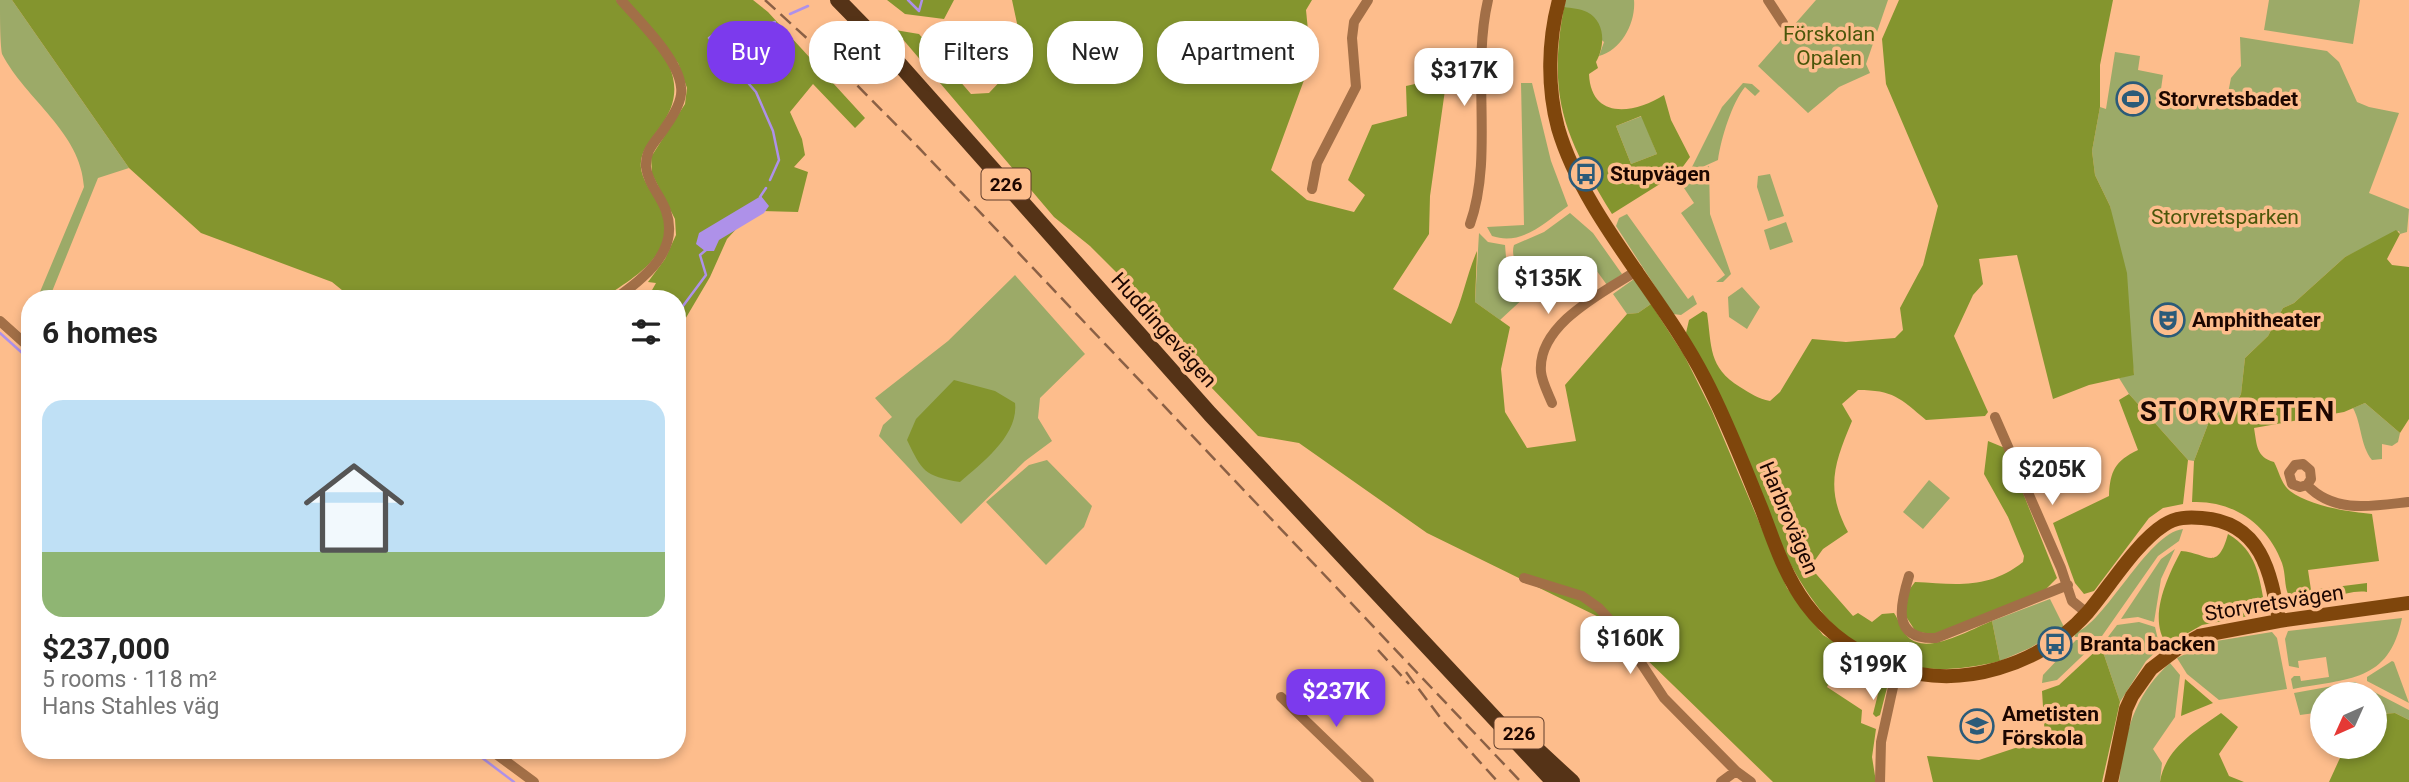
<!DOCTYPE html>
<html lang="en">
<head>
<meta charset="utf-8">
<style>
	:root { --surface:#fff; --page:#f2f2f2; --text:#222; --muted:#767676; --accent:#7c3aed }
	body { margin:0; font-family:Roboto,sans-serif; background:var(--page); color:var(--text); height:100vh; display:flex; flex-direction:column; font-size:26px; white-space:nowrap }
	* { box-sizing:border-box; margin:0 }
	p { font-size:23px; color:var(--muted) }
	.icon { flex:none; width:38px; height:38px; fill:none; stroke:currentColor; stroke-width:2; stroke-linecap:round; stroke-linejoin:round }
	.map { position:relative; flex:1; overflow:hidden }
	.details { position:absolute; left:21px; top:290px; width:665px; height:469px; display:flex; flex-direction:column; background:var(--surface); border-radius:28px; box-shadow:0 4px 10px #0003 }
	.details>* { flex:none }
	.top-card { position:absolute; left:707px; top:21px; width:665px; height:63px; display:flex; gap:14px }
	.needle { width:46px; rotate:225deg }
	.controls { position:absolute; left:2310px; top:682px; display:grid; gap:14px }
	.controls a { display:grid; place-items:center; width:77px; height:77px; border-radius:50%; background:var(--surface); box-shadow:0 4px 10px #0003; font-size:35px }
	.price { position:absolute; translate:-50% -60px; padding:0 16px; border-radius:14px; background:#fff; color:#222; font-size:23px; line-height:46px; filter:drop-shadow(0 2px 4px #0008) }
	.price::after { content:''; position:absolute; left:50%; top:42px; width:21px; height:16px; margin-left:-10px; background:inherit; clip-path:polygon(0 0,100% 0,50% 100%) }
	.price.active { background:var(--accent); color:#fff }
	ul { padding:0; list-style:none }
	li { display:grid; align-content:center; gap:14px; height:371px; padding:0 21px }
	li span { display:grid; place-items:center; height:217px; border-radius:21px; color:#555 }
	li>.icon { margin-inline-start:auto }
	span .icon { width:126px; height:126px; fill:#fffc; stroke-width:1 }
	li b { font-size:30px }
	h2 { display:flex; justify-content:space-between; align-items:center; height:84px; padding:0 21px; font-size:30px }
	.tag { padding:0 24px; border-radius:28px; background:var(--surface); box-shadow:0 4px 10px #0003; font-size:24px; line-height:63px }
	.tag.active { background:var(--accent); color:#fff }
	.map>svg:first-child { display:block }
	.green { fill:#9caa68 }
	.forest { fill:#84952e; fill-rule:evenodd }
	.water { fill:#ae91e9 }
	.lines { fill:none; stroke-linecap:round; stroke-linejoin:round }
	.stream { stroke:#ae91e9; stroke-width:2.5 }
	.street { stroke:#a26f47; stroke-width:10 }
	.secondary { stroke:#7f460c; stroke-width:14 }
	.primary { stroke:#553317; stroke-width:16 }
	.rail { stroke:#8b6045; stroke-width:2.5; stroke-dasharray:14 7; stroke-linecap:butt }
	.labels { text-anchor:middle; dominant-baseline:central; stroke-width:7; stroke-linejoin:round; paint-order:stroke }
	.shield { fill:#fdbd8c; stroke:#603d2a; stroke-width:2 }
	.shield-label { font-size:19px; font-weight:bold; fill:#1c0600 }
	.park-label { font-size:21px; fill:#4a560a; stroke:#fdbd8c }
	.poi-label { font-size:21px; font-weight:bold; fill:#1c0600; stroke:#fdbd8c; text-anchor:start }
	.street-label { font-size:21px; fill:#1c0600; stroke:#fdbd8c }
	.district-label { font-size:28px; font-weight:bold; letter-spacing:2px; fill:#1c0600; stroke:#fdbd8c }
</style>
</head>
<body>
<div class="map">
<svg width="2409" height="782" viewBox="0 0 2409 782">
	<rect width="100%" height="100%" fill="#fdbd8c"/>
	<path class="green" d="M0 0H12L129 168 98 178 49 299H37L84 187C81 132 26 100 2 54 0 42 0 15 0 0Z
		M1566 0H1634C1636 22 1622 50 1599 56L1604 42 1564 7Z
		M1816 0H1888L1866 64 1870 73 1839 87 1808 113 1758 66Z
		M2269 0H2360L2353 44 2264 30Z
		M2240 37 2327 51 2339 62 2357 102 2369 107 2399 113 2369 193 2409 209 2407 232 2400 234 2399 231 2345 257 2294 303 2283 308 2268 336 2245 358 2241 394 2232 409 2210 419 2194 461 2188 460 2129 394 2119 378 2134 374 2110 206 2095 175 2092 151 2100 107 2106 109 2115 52 2140 56 2138 70 2163 75 2161 89 2190 94 2198 104 2214 110 2226 103 2231 78 2241 66Z
		M1521 83H1532L1551 161 1568 206C1544 223 1522 246 1492 236L1487 227 1524 225Z
		M1743 83 1752 84 1760 91 1755 96 1745 87C1732 103 1721 138 1718 160L1689 173 1722 107Z
		M1642 116 1657 154 1631 164 1616 126Z
		M1709 166 1710 214 1731 274 1723 282H1716L1725 275 1681 213 1694 203 1680 182Z
		M1770 174 1784 216 1768 221 1757 187 1758 176Z
		M1570 213 1593 233 1622 274 1607 285 1586 256 1533 292C1525 279 1509 260 1514 245L1544 232Z
		M1627 214 1688 299 1693 295 1697 304 1681 315 1673 314 1616 226 1619 218Z
		M1786 222 1793 242 1770 250 1764 230Z
		M1479 233 1488 242 1505 245 1506 257 1526 296 1500 320 1475 302Z
		M1015 275 1085 354 1040 398 1038 418 1052 441 1025 461 961 524 879 436 883 425 892 417 875 398 948 341Z
		M1634 279 1651 304 1638 313 1627 314 1613 294Z
		M1742 287 1760 307 1747 329 1729 317 1728 297Z
		M2365 403 2400 433 2398 442 2392 446 2382 444V459L2372 460C2360 445 2362 425 2353 408Z
		M1047 460 1092 506 1084 527 1046 565 986 502 1029 465Z
		M1929 480 1950 498 1923 529 1903 512Z
		M2183 529 2179 541 2158 556 2102 636 2075 637 2074 633C2104 626 2147 533 2183 529Z
		M2175 549 2161 579 2154 622 2138 617 2121 619 2161 559Z
		M2050 599 2064 627 2030 648 2000 661 1992 621Z
		M2402 618C2389 683 2348 678 2293 689L2291 679 2294 676H2300L2301 681 2329 677 2326 657 2298 661 2299 668 2289 666 2285 639 2288 631Z
		M2139 622 2155 627 2160 648 2146 661 2120 702 2101 646 2117 625Z
		M2272 632 2277 638 2287 689 2219 700 2187 674 2177 658 2210 642Z
		M2076 640H2099L2057 680 2042 683 2043 675Z
		M2392 661 2394 662 2409 703 2367 681V677Z
		M2170 663 2180 675 2175 717 2153 749 2162 763 2160 782H2119C2124 735 2134 695 2170 663Z
		M2355 682 2409 710V720L2395 713 2383 714 2375 723V695H2322V712L2300 715 2294 693Z"/>
	<path class="forest" d="M12 0H616C652 39 700 77 658 130 650 141 639 153 641 168 643 185 659 199 664 216 676 255 628 282 601 299H353L332 282 201 233 129 168Z
		M626 0H753L768 12 865 118 855 128 813 84 790 112 802 139 805 155 794 167 808 172 798 212 760 211 739 226 727 239 710 277 677 333V299H647L656 283 648 282 665 259 676 235 675 219 652 174 651 157 685 104 687 88 678 63Z
		M887 0H954L944 19 905 14Z
		M1012 0H1312L1306 10 1311 61 1271 170 1307 200 1354 212 1365 195 1348 180 1372 125 1407 116 1406 86 1424 82 1445 90 1430 196 1429 234 1393 289 1451 324C1463 300 1466 276 1477 251L1475 302 1510 327 1501 369 1505 412 1527 448 1576 441 1565 385 1627 314 1638 313 1651 304 1684 355 1712 411 1787 588 1823 635 1887 674 1889 680 1880 715 1876 717 1873 714 1881 682 1866 677 1842 658 1827 687 1862 710 1861 723 1876 729 1872 757 1876 782H1773L1607 621 1427 533 1299 443 1258 436 1184 359 1144 300 1090 246 1054 217 895 30 919 34 971 94 989 93 1024 56Z
		M1899 0H2113L2100 65V107L2092 151 2095 175 2110 206 2127 273 2134 375 2089 385 2053 399 2017 255 1979 259 1983 284 1973 295 1954 336 1988 412 1985 416 1926 420C1900 398 1893 390 1858 390L1842 404 1852 421C1834 464 1825 489 1848 532L1823 549 1810 567 1853 616 1858 613 1872 622 1882 614 1894 613C1899 620 1901 630 1908 637 1927 656 1971 629 1992 621L2000 661C1850 698 1804 602 1752 483 1730 433 1708 383 1686 333L1689 320 1703 311 1707 313C1712 347 1708 367 1740 387 1750 393 1758 399 1770 401L1780 392 1812 339 1846 342 1895 338 1903 330 1900 308 1923 265 1938 206 1886 84 1882 39Z
		M1564 7C1571 8 1581 9 1587 12 1606 22 1605 46 1596 62L1598 68 1589 74C1591 120 1634 114 1664 95L1671 120 1690 157 1679 172 1612 214C1565 137 1547 99 1564 7ZM1641 116 1657 154 1631 164 1616 126Z
		M2396 230 2400 234 2387 259 2392 265 2409 267V419L2400 433 2365 403 2344 412 2254 428C2257 445 2256 457 2274 462 2279 471 2281 484 2290 491 2310 506 2349 512 2372 514L2379 561 2308 570 2311 590 2367 583V592C2346 589 2323 604 2300 606 2281 596 2288 581 2282 563 2268 524 2232 500 2192 502L2194 461 2210 419 2233 409 2241 394 2245 358 2268 336 2283 308 2294 303 2345 257Z
		M954 380 995 391 1015 403C1019 435 982 463 960 482 924 476 922 471 907 440L916 419Z
		M2129 394 2188 460 2183 504 2163 508 2149 518 2094 591 2084 594 2075 583 2053 523 2109 496C2110 471 2115 461 2138 450L2119 400Z
		M1988 441 2005 448 2057 578 2045 590 1934 634 1916 632 1905 615 1909 590 1915 582C1955 584 1988 590 2023 562L2024 556 2008 517 1984 474Z
		M2228 534C2257 551 2259 576 2265 607L2254 615 2202 625 2167 645C2147 618 2168 576 2181 551 2208 553 2217 573 2228 534Z
		M2101 646 2120 702 2102 782H1933L1927 756 1979 760 2045 738 2042 691 2059 685Z
		M2185 679 2213 703 2181 716Z
		M2221 713 2238 727 2219 754 2229 776 2244 782H2160C2165 749 2195 731 2221 713Z
		M2395 713 2409 720V782H2329L2345 747H2375V723L2383 714Z"/>
	<path class="water" d="M761 196 769 206 764 213 719 240 714 251H705L696 244 699 233Z"/>
	<g class="lines">
		<path class="stream" d="M908 0 919 11 922 0
			M790 14 808 6
			M770 180 779 160 773 131 756 92 709 38 716 33 765 26 775 22
			M760 197 766 188
			M677 314 706 275 700 255 706 250
			M0 333 30 360
			M473 751 514 782"/>
		<path class="street" d="M1768 0 1783 23
			M1312 189 1317 163 1356 87 1352 38 1354 22 1368 0
			M1470 224C1494 157 1471 72 1488 0
			M615 299C645 277 680 251 666 211 661 196 648 184 646 167 645 148 657 141 666 126 673 116 683 99 681 87 678 58 639 21 621 0
			M0 321 30 348
			M1552 403C1548 393 1542 382 1541 372 1537 324 1604 292 1638 270
			M1995 417 2061 568 2072 601 2087 613
			M2307 485 2311 479 2310 470 2303 464 2295 465 2289 473 2292 484 2300 487 2307 485C2334 514 2373 506 2408 502
			M1909 576C1900 605 1891 640 1936 638L2068 585
			M1524 578 1582 596 1599 608 1620 631 1664 698 1736 771
			M1281 697 1369 782
			M492 751 534 782
			M1721 782 1736 771 1751 782
			M1880 782 1881 742 1897 669"/>
		<path class="secondary" d="M1559 0C1548 41 1547 87 1558 128 1584 217 1663 296 1705 379 1727 421 1744 466 1762 510 1774 542 1785 576 1806 604 1829 635 1857 654 1893 667 1961 691 2041 665 2088 612 2110 586 2136 543 2164 525 2176 517 2188 517 2202 518 2261 522 2271 572 2279 621
			M2111 782 2126 709 2132 696 2151 669 2181 646 2199 636 2279 621 2409 603"/>
		<path class="primary" d="M838 0 885 48 1210 414 1554 782
			M1533 746 1572 782"/>
		<path class="rail" d="M765 0 846 74 919 148 1521 782
			M1378 650 1409 684
			M1406 672 1442 720 1498 782"/>
	</g>
	<defs>
		<symbol id="stadium-ring" viewBox="-11 -11 22 22"><circle r="9.5" fill="#fdbd8c" stroke="#2b5b79" stroke-width="1.5"/><path d="M0-5a6.5 5 0 1 0 0 10a6.5 5 0 1 0 0-10ZM-3.5-1.8h7v3.6h-7Z" fill="#2b5b79"/></symbol>
		<symbol id="bus-ring" viewBox="-11 -11 22 22"><circle r="9.5" fill="#fdbd8c" stroke="#2b5b79" stroke-width="1.5"/><path d="M-5-6H5V4H4V6H2V4H-2V6H-4V4H-5ZM-3.5-4V0h7V-4ZM-3.5 1.2v1.5H-2V1.2ZM2 1.2v1.5H3.5V1.2Z" fill="#2b5b79"/></symbol>
		<symbol id="theatre-ring" viewBox="-11 -11 22 22"><circle r="9.5" fill="#fdbd8c" stroke="#2b5b79" stroke-width="1.5"/><path d="M-5-5.5Q0-4 5-5.5V0Q5 5 0 6Q-5 5-5 0ZM-3.3-2.5H-1v1.5H-3.3ZM1-2.5H3.3v1.5H1ZM-2.8 1Q0 5.5 2.8 1Z" fill="#2b5b79"/></symbol>
		<symbol id="school-ring" viewBox="-11 -11 22 22"><circle r="9.5" fill="#fdbd8c" stroke="#2b5b79" stroke-width="1.5"/><path d="M0-5L7-2L0 1L-7-2ZM-4 1L0 2.5L4 1V4Q0 6-4 4Z" fill="#2b5b79"/></symbol>
	</defs>
	<g fill-rule="evenodd">
		<use href="#stadium-ring" x="2114" y="80" width="38" height="38"/>
		<use href="#bus-ring" x="1567" y="155" width="38" height="38"/>
		<use href="#theatre-ring" x="2149" y="301" width="38" height="38"/>
		<use href="#bus-ring" x="2036" y="625" width="38" height="38"/>
		<use href="#school-ring" x="1958" y="707" width="38" height="38"/>
	</g>
	<g class="labels">
		<g class="shield">
			<rect x="981.5" y="168.5" width="49" height="31" rx="5"/>
			<rect x="1494.5" y="717.5" width="49" height="31" rx="5"/>
		</g>
		<g class="shield-label">
			<text x="1006" y="184">226</text>
			<text x="1519" y="733">226</text>
		</g>
		<g class="park-label">
			<text x="1829" y="34">Förskolan<tspan x="1829" dy="24">Opalen</tspan></text>
			<text x="2225" y="217">Storvretsparken</text>
		</g>
		<g class="poi-label">
			<text x="2158" y="99">Storvretsbadet</text>
			<text x="1610" y="174">Stupvägen</text>
			<text x="2192" y="320">Amphitheater</text>
			<text x="2080" y="644">Branta backen</text>
			<text x="2002" y="714">Ametisten<tspan x="2002" dy="24">Förskola</tspan></text>
		</g>
		<g class="street-label">
			<text transform="translate(1164 330) rotate(48)">Huddingevägen</text>
			<text transform="translate(1789 518) rotate(67)">Harbrovägen</text>
			<text transform="translate(2274 603) rotate(-9)">Storvretsvägen</text>
		</g>
		<g class="district-label">
			<text x="2238" y="411">STORVRETEN</text>
		</g>
	</g>
</svg>
<div class="controls">
<a><svg class="needle" viewBox="-14 -14 28 28"><path d="M0-13l5 13h-10z" fill="#e53935"/><path d="M0 13l5-13h-10z" fill="#767676"/></svg></a>
</div>
<b class="price" style="left:1464px;top:108px">$317K</b>
<b class="price" style="left:1548px;top:316px">$135K</b>
<b class="price" style="left:2052px;top:507px">$205K</b>
<b class="price" style="left:1630px;top:676px">$160K</b>
<b class="price" style="left:1873px;top:702px">$199K</b>
<b class="price active" style="left:1336px;top:729px">$237K</b>
<div class="top-card">
<a class="tag active">Buy</a>
<a class="tag">Rent</a>
<a class="tag">Filters</a>
<a class="tag">New</a>
<a class="tag">Apartment</a>
</div>
<section class="details">
<h2>6 homes<svg class="icon" aria-label="filters" viewBox="0 0 24 24"><path d="M4 7h16M4 17h16"/><circle cx="9" cy="7" r="2"/><circle cx="15" cy="17" r="2"/></svg></h2>
<ul>
<li><span style="background:linear-gradient(#bfe0f5 70%,#8fb573 0)"><svg class="icon" aria-label="home" viewBox="0 0 24 24"><path d="M3 11l9-7 9 7M6 9v11h12V9"/></svg></span><div><b>$237,000</b><p>5 rooms · 118 m²</p><p>Hans Stahles väg</p></div></li>
</ul>
</section>
</div>
</body>
</html>
